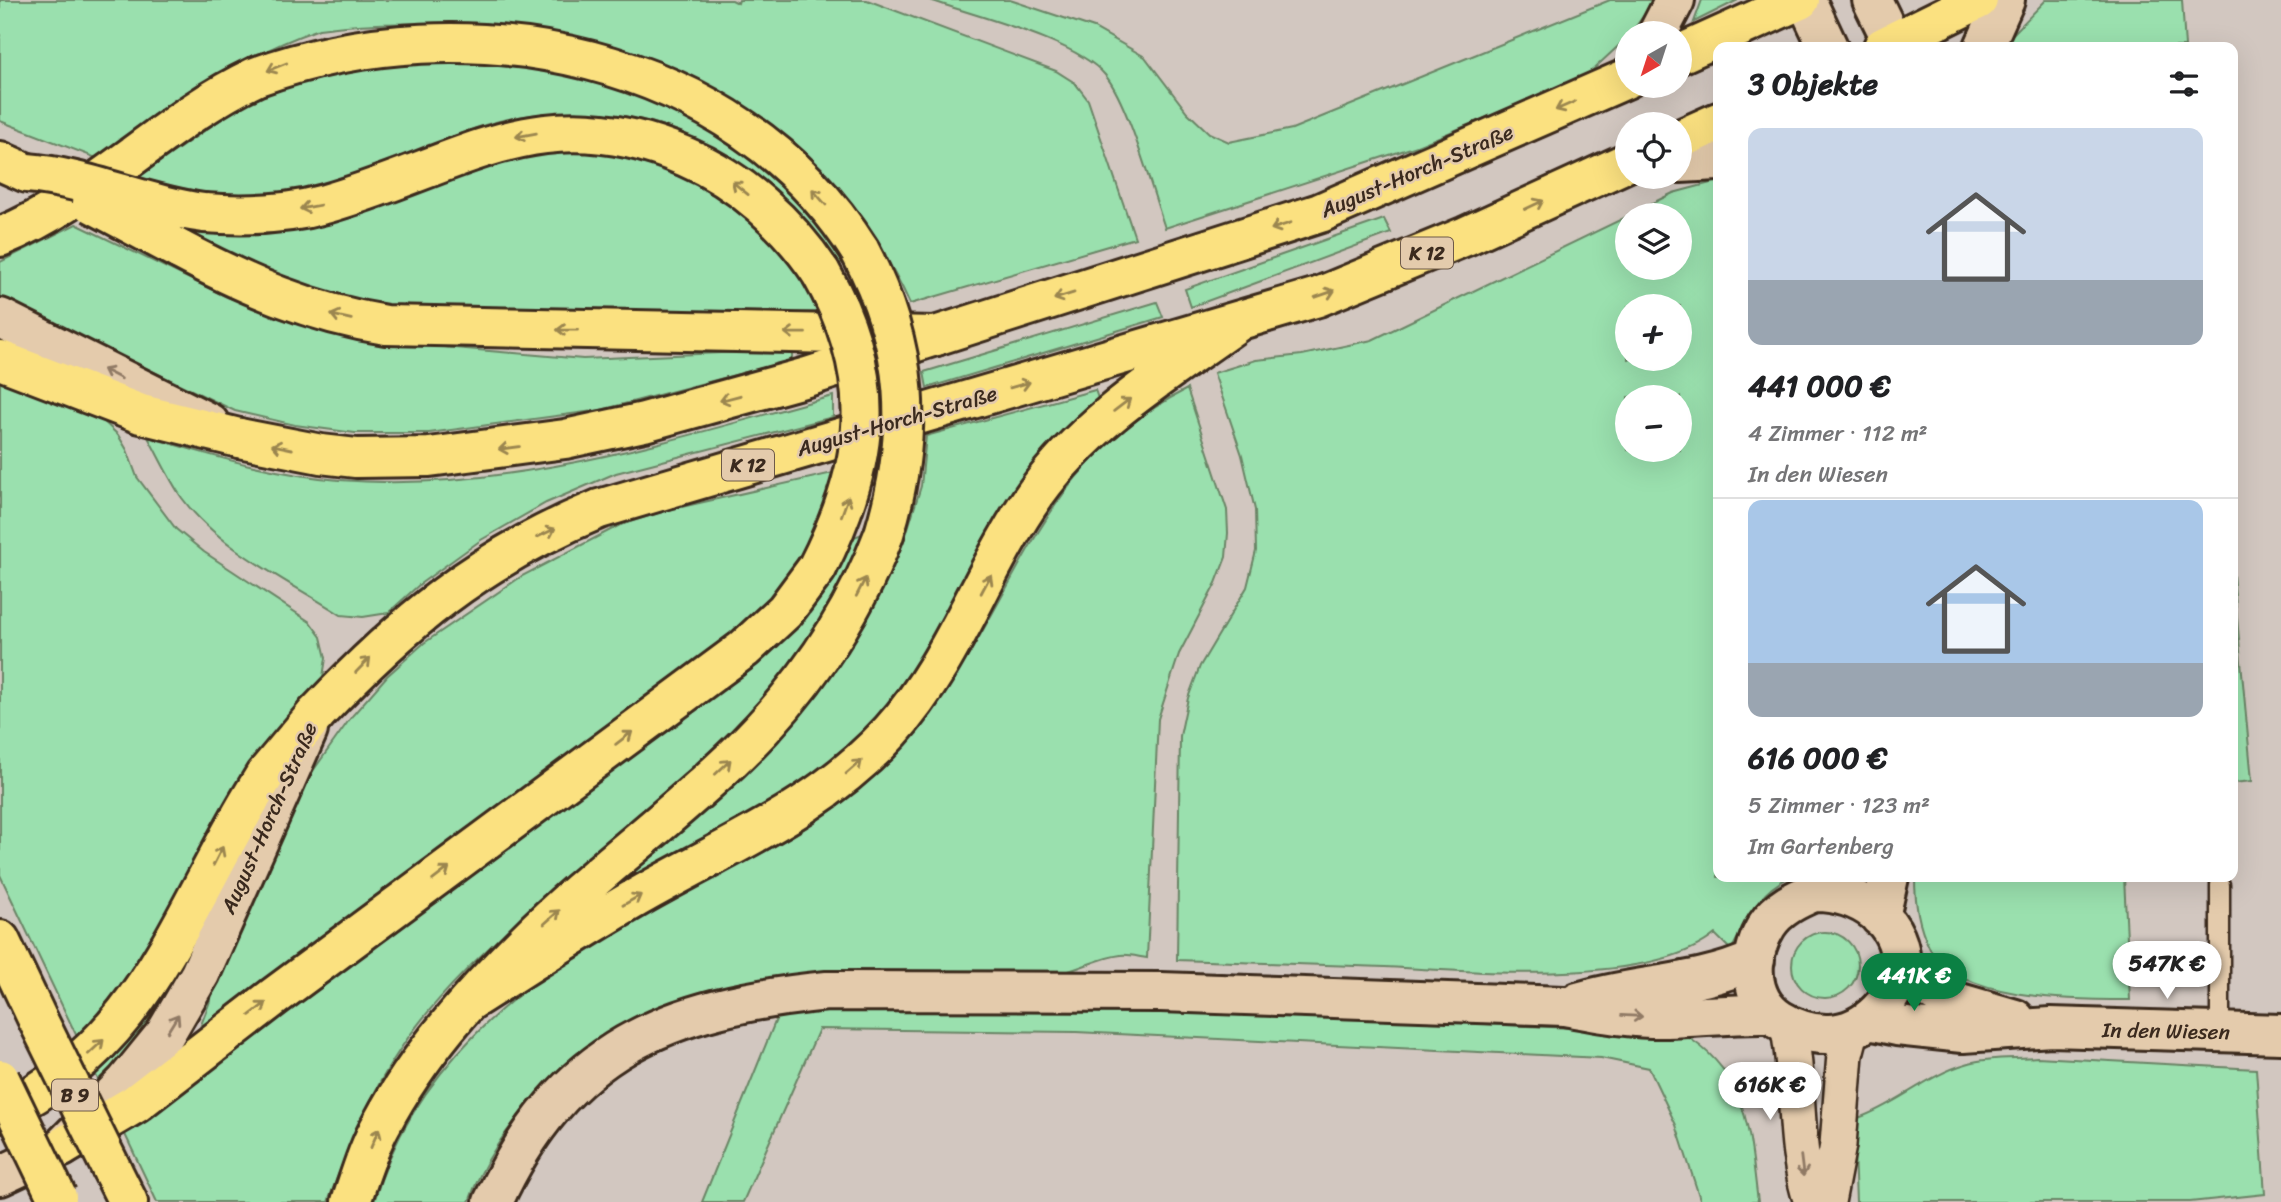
<!DOCTYPE html>
<html lang="de">
<head>
<meta charset="utf-8">
<style>
	:root { --surface:#fff; --page:#f2f2f2; --text:#202124; --muted:#757577; --line:#e0e0e0; --accent:#0b8043 }
	body { margin:0; font-family:Sriracha,sans-serif; background:var(--page); color:var(--text); height:100vh; display:flex; flex-direction:column; font-size:26px; white-space:nowrap }
	* { box-sizing:border-box; margin:0 }
	p { font-size:23px; color:var(--muted) }
	.icon { flex:none; width:38px; height:38px; fill:none; stroke:currentColor; stroke-width:2; stroke-linecap:round; stroke-linejoin:round }
	.map { position:relative; flex:1; overflow:hidden }
	.sheet { position:absolute; left:1713px; top:42px; width:525px; height:840px; display:flex; flex-direction:column; background:var(--surface); border-radius:14px; box-shadow:0 7px 28px #0002 }
	.sheet>* { flex:none }
	.needle { width:46px; rotate:219deg }
	.fabs { position:absolute; left:1615px; top:21px; display:grid; gap:14px }
	.fabs a { display:grid; place-items:center; width:77px; height:77px; border-radius:50%; background:var(--surface); box-shadow:0 7px 28px #0002; font-size:35px }
	.price { position:absolute; translate:-50% -60px; padding:0 16px; border-radius:24px; background:#fff; color:#222; font-size:23px; line-height:46px; filter:drop-shadow(0 2px 4px #0008) }
	.price::after { content:''; position:absolute; left:50%; top:42px; width:21px; height:16px; margin-left:-10px; background:inherit; clip-path:polygon(0 0,100% 0,50% 100%) }
	.price.on { background:var(--accent); color:#fff }
	ul { padding:0; list-style:none }
	li { display:grid; align-content:center; gap:14px; height:371px; padding:0 35px }
	li+li { border-top:2px solid var(--line) }
	li span { display:grid; place-items:center; height:217px; border-radius:14px; color:#555 }
	li>.icon { margin-inline-start:auto }
	span .icon { width:126px; height:126px; fill:#fffc; stroke-width:1 }
	li b { font-size:30px }
	h2 { display:flex; justify-content:space-between; align-items:center; height:84px; padding:0 35px; font-size:30px }
	.map>svg:first-child { display:block }
	.green { fill:#9ae0ae; stroke:#6a8566; stroke-width:2; fill-rule:evenodd }
	.lines { fill:none; stroke-linecap:round; stroke-linejoin:round }
	.service-casing { stroke:#3b2a1e; stroke-width:23 }
	.minor-casing { stroke:#3b2a1e; stroke-width:40 }
	.tertiary-casing { stroke:#3b2a1e; stroke-width:44 }
	.secondary-casing { stroke:#3b2a1e; stroke-width:44 }
	.primary-casing { stroke:#3b2a1e; stroke-width:44 }
	.trunk-casing { stroke:#3b2a1e; stroke-width:44 }
	.service { stroke:#e4cbac; stroke-width:18 }
	.minor { stroke:#e4cbac; stroke-width:35 }
	.tertiary { stroke:#e4cbac; stroke-width:38 }
	.secondary { stroke:#e4cbac; stroke-width:38 }
	.primary { stroke:#fbe180; stroke-width:38 }
	.trunk { stroke:#fbe180; stroke-width:38 }
	.trunk-bridge-casing { stroke:#3b2a1e; stroke-width:44; stroke-linecap:butt }
	.trunk-bridge { stroke:#fbe180; stroke-width:38 }
	.oneway { stroke:#9b864f }
	.oneway2 { stroke:#907a65 }
	.labels { text-anchor:middle; dominant-baseline:central; stroke-width:5; stroke-linejoin:round; paint-order:stroke }
	.shield { fill:#e4cbac; stroke:#6e5a49; stroke-width:2 }
	.shield-label { font-size:19px; font-weight:bold; fill:#3b2a1e }
	.street-label { font-size:21px; fill:#3b2a1e; stroke:#e4cbac }
</style>
</head>
<body>
<div class="map">
<svg width="2281" height="1202" viewBox="0 0 2281 1202">
	<rect width="100%" height="100%" fill="#d2c7c0"/>
	<filter id="ink" filterUnits="userSpaceOnUse"><feTurbulence type="fractalNoise" baseFrequency=".0143" numOctaves="2"/><feDisplacementMap in="SourceGraphic" scale="14" xChannelSelector="R" yChannelSelector="G"/><feConvolveMatrix kernelMatrix="1 2 1 2 8 2 1 2 1" color-interpolation-filters="sRGB"/></filter>
	<g filter="url(#ink)">
		<path class="green" d="M0 0H732L738 3 739 0H867L1056 71 1075 83 1088 100 1135 238 910 304C816 89 549 0 319 29 235 58 169 108 96 158L0 121Z
			M930 0H1010L1094 28 1145 57 1187 112 1209 133 1229 142 1292 129 1610 0H1655L1631 33H1628L1627 38 1585 77 1417 146 1165 228C1152 191 1128 102 1105 75 1076 40 975 16 930 0Z
			M1702 0H1738L1694 22Z
			M2046 0H2182L2185 47H2005L2009 38Z
			M496 48 678 102 789 188 846 260 836 266C809 240 782 214 755 189 742 177 730 162 716 152 655 108 556 103 485 125 423 145 365 179 300 190 241 201 195 194 138 177L233 111 271 89 319 70Z
			M603 149 708 184 776 240 805 280 822 312 753 314 369 306 319 294 186 237 195 226 524 150Z
			M1718 181V877H1789C1755 894 1749 919 1731 950L1715 934C1651 988 1467 971 1385 967 1316 965 1246 962 1177 960L1180 736 1188 698 1200 666 1247 587 1256 551 1255 510 1242 455 1214 373 1256 360 1302 355 1372 340 1628 216V268H1680V215H1628L1673 193ZM1628 306H1680V359H1628ZM1628 397H1680V450H1628Z
			M1384 219 1391 233 1191 307 1185 289Z
			M76 224 227 297 351 339 583 359 792 350V360L601 410 429 433H355L295 425 235 411 0 298V262Z
			M1157 302 1163 317 927 388 924 372Z
			M0 376 98 416 118 435 127 450 137 477 176 529 204 552 310 622 321 637 326 658 323 677 271 739 138 969 78 1039 0 875Z
			M1187 389 1227 510 1228 533 1226 557 1216 583 1179 654 1158 719 1147 958C1139 957 1129 954 1121 955 1094 958 1072 975 1044 975 864 972 663 945 533 1099 506 1130 482 1163 469 1202H374C410 1072 522 979 636 917 705 879 781 850 843 802 889 765 929 719 960 669 1032 554 1057 455 1187 389Z
			M1095 390 1100 404C1077 422 1051 441 1034 465 999 513 973 569 944 621 935 638 927 657 917 672 847 772 737 824 635 883L631 869 855 636 884 586 905 538 921 486 926 436Z
			M833 396V417L616 473 546 503 481 540 420 584 388 613 363 617 341 615C290 582 218 548 182 498 169 479 159 457 148 437 210 455 274 475 339 480 508 494 672 439 833 396Z
			M837 472 831 500 786 586 745 627 198 1033 267 849 293 799 352 716 387 676 424 643 522 576 620 525 668 510Z
			M870 531C852 574 829 620 800 656 728 746 625 826 538 903 490 946 440 991 403 1045 370 1093 348 1147 328 1202H157L122 1128 795 623 854 537Z
			M2233 574 2252 781 2233 783Z
			M1915 877H2124L2130 1000C2078 1000 1959 1001 1930 949 1918 925 1915 903 1915 877Z
			M1792 965a33 33 0 1 1 66 0a33 33 0 1 1-66 0Z
			M168 976 181 984 102 1088 93 1069Z
			M919 1004 1157 1009 1681 1033C1749 1072 1749 1131 1758 1202H1701L1676 1125 1649 1068 1601 1058 1076 1032 819 1029 743 1202H702L779 1012Z
			M2037 1057 2256 1069 2265 1194 2190 1202H1856L1854 1150 1858 1118C1896 1105 1927 1075 1966 1064 1987 1057 2015 1059 2037 1057Z"/>
		<g class="lines">
			<defs>
				<path id="service" d="M2220 885V1032"/>
				<path id="minor" d="M1788 1025C1801 1084 1792 1145 1812 1202
					M1827 1202 1838 1145 1845 1054 1851 1031"/>
				<path id="tertiary" d="M1806 0 1828 47
					M1872 0 1895 47
					M1658 33 1675 0
					M1984 47 2005 0
					M1680 163 1718 161
					M1814 892C1859 891 1906 921 1900 972 1898 984 1891 995 1884 1005 1856 1039 1816 1042 1780 1020 1747 999 1748 955 1767 925 1778 908 1797 899 1814 892Z
					M1880 917 1889 877
					M1900 972 1946 999 2015 1019
					M1578 1002C1639 983 1695 987 1755 960
					M1869 1020 1897 1026 1963 1033 2051 1027 2281 1034
					M493 1202C564 1048 666 1007 827 991L1161 992 1564 1006C1598 1012 1632 1019 1667 1018 1702 1017 1735 1013 1770 1014"/>
				<path id="secondary" d="M0 318 209 423
					M0 1176 62 1147 126 1082 165 1034 200 974 308 730"/>
				<path id="primary" d="M1883 47 1978 0
					M1680 54 1800 0
					M1680 139 1718 122
					M239 438 321 454 356 458 429 457 565 439 644 422 807 377 1320 213 1628 78
					M316 714C403 622 480 558 599 509L1318 297 1466 236 1628 162"/>
				<path id="trunk" d="M0 161 27 173
					M204 213C244 216 286 215 325 204 460 166 541 94 686 157 740 180 788 223 821 273
					M0 237C94 199 164 120 255 77 466 0 736 52 860 251
					M178 249C246 285 310 313 386 325L936 336
					M0 360 141 414 239 438
					M0 940 38 1020
					M470 1001C530 963 589 924 650 890 737 841 822 807 891 731 955 660 982 569 1036 493 1088 420 1165 374 1236 323
					M0 1113C143 1045 176 923 251 798L265 775 316 714
					M62 1147 135 1104 275 996 744 649 785 611 817 568
					M112 1170 128 1202
					M351 1202C360 1176 368 1148 382 1123 418 1055 471 996 525 942 590 877 665 823 731 760 797 697 852 620 884 534"/>
			</defs>
			<use href="#service" class="service-casing"/>
			<use href="#minor" class="minor-casing"/>
			<use href="#tertiary" class="tertiary-casing"/>
			<use href="#secondary" class="secondary-casing"/>
			<use href="#primary" class="primary-casing"/>
			<use href="#trunk" class="trunk-casing"/>
			<use href="#service" class="service"/>
			<use href="#minor" class="minor"/>
			<use href="#tertiary" class="tertiary"/>
			<use href="#secondary" class="secondary"/>
			<use href="#primary" class="primary"/>
			<use href="#trunk" class="trunk"/>
			<defs>
				<path id="trunk-bridge" d="M27 173C88 178 143 205 204 213
					M92 203 178 249
					M860 251C910 346 915 432 884 534
					M817 568C870 464 881 378 821 273
					M38 1020 112 1170
					M0 1079 57 1197"/>
			</defs>
			<use href="#trunk-bridge" class="trunk-bridge-casing"/>
			<use href="#trunk-bridge" class="trunk-bridge"/>
		</g>
		<defs><path id="oneway-shaft" d="M-6 0H5M1.5-3L5.5 0L1.5 3" fill="none" stroke-width="1.6" stroke-linecap="round" stroke-linejoin="round" transform="scale(1.75)"/></defs>
		<g class="oneway">
			<use href="#oneway-shaft" transform="translate(277 67) rotate(158)"/>
			<use href="#oneway-shaft" transform="translate(1565 106) rotate(156)"/>
			<use href="#oneway-shaft" transform="translate(526 135) rotate(170)"/>
			<use href="#oneway-shaft" transform="translate(740 188) rotate(-141)"/>
			<use href="#oneway-shaft" transform="translate(819 197) rotate(-131)"/>
			<use href="#oneway-shaft" transform="translate(1534 205) rotate(-25)"/>
			<use href="#oneway-shaft" transform="translate(310 207) rotate(170)"/>
			<use href="#oneway-shaft" transform="translate(1281 226) rotate(162)"/>
			<use href="#oneway-shaft" transform="translate(1325 294) rotate(-19)"/>
			<use href="#oneway-shaft" transform="translate(1064 296) rotate(163)"/>
			<use href="#oneway-shaft" transform="translate(341 317) rotate(-167)"/>
			<use href="#oneway-shaft" transform="translate(567 330) rotate(-179)"/>
			<use href="#oneway-shaft" transform="translate(795 333) rotate(-179)"/>
			<use href="#oneway-shaft" transform="translate(1020 385) rotate(-16)"/>
			<use href="#oneway-shaft" transform="translate(730 398) rotate(165)"/>
			<use href="#oneway-shaft" transform="translate(1122 405) rotate(-37)"/>
			<use href="#oneway-shaft" transform="translate(282 447) rotate(-168)"/>
			<use href="#oneway-shaft" transform="translate(509 448) rotate(172)"/>
			<use href="#oneway-shaft" transform="translate(845 506) rotate(-70)"/>
			<use href="#oneway-shaft" transform="translate(546 533) rotate(-26)"/>
			<use href="#oneway-shaft" transform="translate(986 584) rotate(-62)"/>
			<use href="#oneway-shaft" transform="translate(861 587) rotate(-63)"/>
			<use href="#oneway-shaft" transform="translate(363 665) rotate(-46)"/>
			<use href="#oneway-shaft" transform="translate(624 738) rotate(-37)"/>
			<use href="#oneway-shaft" transform="translate(723 767) rotate(-43)"/>
			<use href="#oneway-shaft" transform="translate(854 767) rotate(-41)"/>
			<use href="#oneway-shaft" transform="translate(218 856) rotate(-63)"/>
			<use href="#oneway-shaft" transform="translate(441 874) rotate(-37)"/>
			<use href="#oneway-shaft" transform="translate(632 900) rotate(-30)"/>
			<use href="#oneway-shaft" transform="translate(552 917) rotate(-42)"/>
			<use href="#oneway-shaft" transform="translate(258 1009) rotate(-37)"/>
			<use href="#oneway-shaft" transform="translate(96 1047) rotate(-43)"/>
			<use href="#oneway-shaft" transform="translate(375 1138) rotate(-67)"/>
		</g>
		<g class="oneway2">
			<use href="#oneway-shaft" transform="translate(112 374) rotate(-153)"/>
			<use href="#oneway-shaft" transform="translate(1632 1016) rotate(3)"/>
			<use href="#oneway-shaft" transform="translate(173 1023) rotate(-58)"/>
			<use href="#oneway-shaft" transform="translate(1802 1166) rotate(83)"/>
		</g>
	</g>
	<g class="labels">
		<g class="shield">
			<rect x="1401" y="237.5" width="52" height="31" rx="5"/>
			<rect x="722" y="449.5" width="52" height="31" rx="5"/>
			<rect x="52" y="1079.5" width="46" height="31" rx="5"/>
		</g>
		<g class="shield-label">
			<text x="1427" y="253">K 12</text>
			<text x="748" y="465">K 12</text>
			<text x="75" y="1095">B 9</text>
		</g>
		<g class="street-label">
			<text transform="translate(1417 171) rotate(-23)">August-Horch-Straße</text>
			<text transform="translate(897 421) rotate(-16)">August-Horch-Straße</text>
			<text transform="translate(269 818) rotate(-66)">August-Horch-Straße</text>
			<text transform="translate(2166 1031) rotate(1)">In den Wiesen</text>
		</g>
	</g>
</svg>
<div class="fabs">
<a><svg class="needle" viewBox="-14 -14 28 28"><path d="M0-13l5 13h-10z" fill="#e53935"/><path d="M0 13l5-13h-10z" fill="#757577"/></svg></a>
<a><svg class="icon" aria-label="locate" viewBox="0 0 24 24"><circle cx="12" cy="12" r="6"/><path d="M12 2v4M12 18v4M2 12h4M18 12h4"/></svg></a>
<a><svg class="icon" aria-label="layers" viewBox="0 0 24 24"><path d="M12 4l9 5-9 5-9-5zM3 14l9 5 9-5"/></svg></a>
<a>+</a>
<a>−</a>
</div>
<b class="price" style="left:2167px;top:1001px">547K €</b>
<b class="price on" style="left:1914px;top:1013px">441K €</b>
<b class="price" style="left:1770px;top:1122px">616K €</b>
<section class="sheet">
<h2>3 Objekte<svg class="icon" aria-label="filters" viewBox="0 0 24 24"><path d="M4 7h16M4 17h16"/><circle cx="9" cy="7" r="2"/><circle cx="15" cy="17" r="2"/></svg></h2>
<ul>
<li><span style="background:linear-gradient(#c9d6e8 70%,#9aa5b1 0)"><svg class="icon" aria-label="home" viewBox="0 0 24 24"><path d="M3 11l9-7 9 7M6 9v11h12V9"/></svg></span><div><b>441 000 €</b><p>4 Zimmer · 112 m²</p><p>In den Wiesen</p></div></li>
<li><span style="background:linear-gradient(#a9c7e8 75%,#9aa5b1 0)"><svg class="icon" aria-label="home" viewBox="0 0 24 24"><path d="M3 11l9-7 9 7M6 9v11h12V9"/></svg></span><div><b>616 000 €</b><p>5 Zimmer · 123 m²</p><p>Im Gartenberg</p></div></li>
</ul>
</section>
</div>
</body>
</html>
